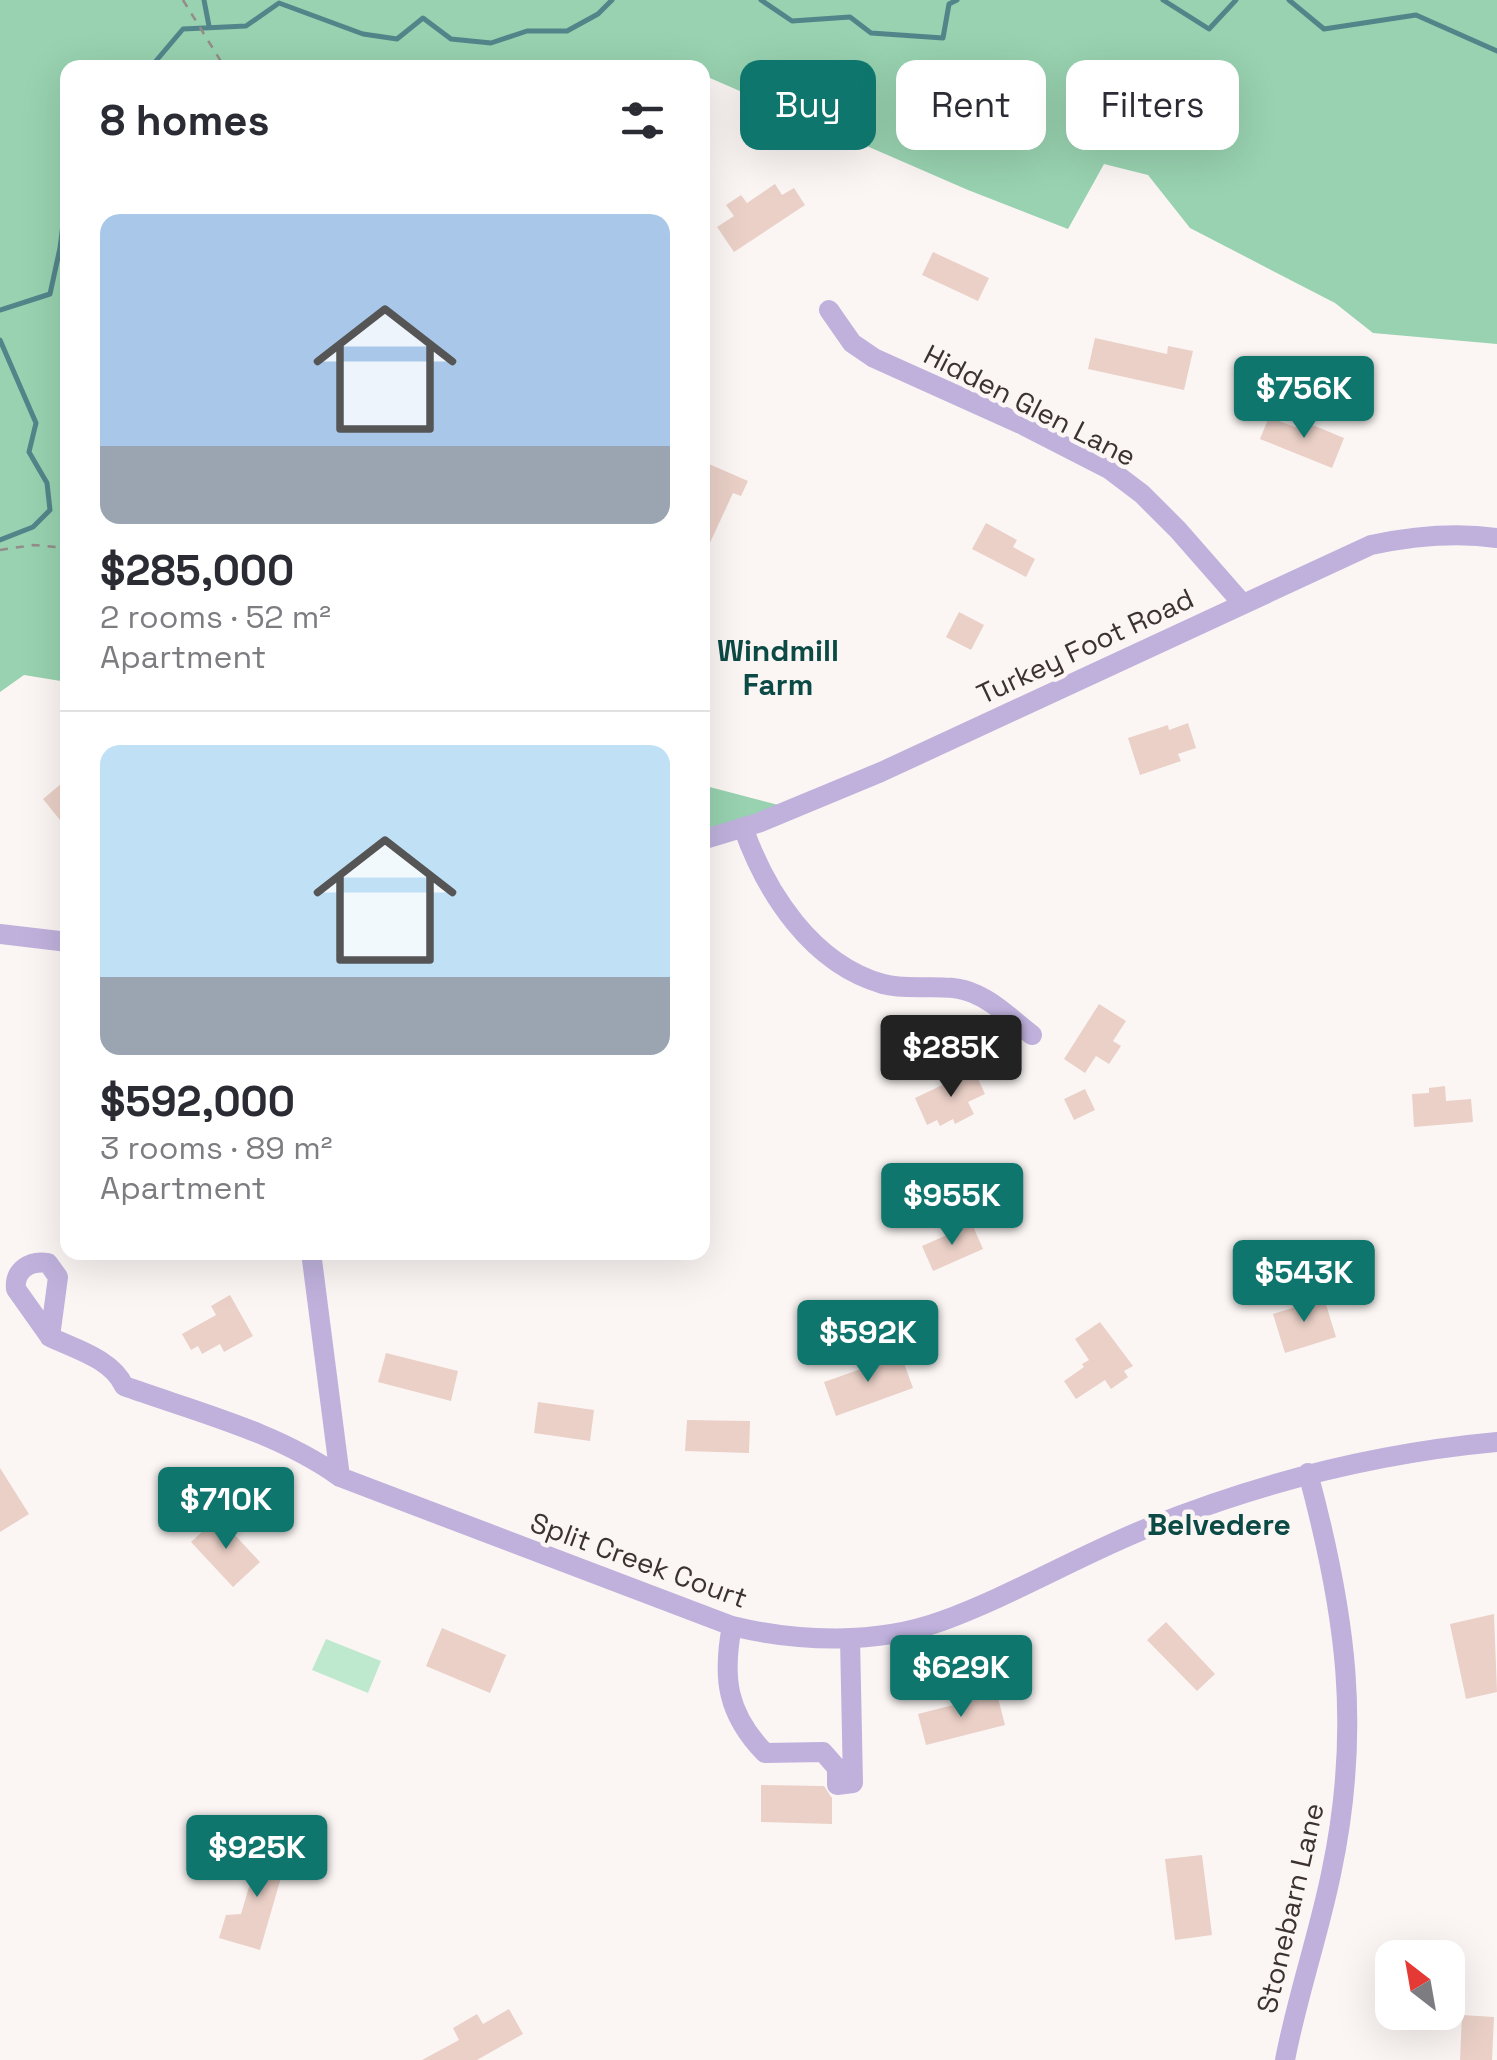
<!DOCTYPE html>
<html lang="en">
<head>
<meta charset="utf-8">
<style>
	:root { --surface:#fff; --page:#f7f7f7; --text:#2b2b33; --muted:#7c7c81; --line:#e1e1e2; --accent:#0f766e }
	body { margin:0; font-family:"Space Grotesk",sans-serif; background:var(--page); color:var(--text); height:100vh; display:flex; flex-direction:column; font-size:38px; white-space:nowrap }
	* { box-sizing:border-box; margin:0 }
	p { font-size:32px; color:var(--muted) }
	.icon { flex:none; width:55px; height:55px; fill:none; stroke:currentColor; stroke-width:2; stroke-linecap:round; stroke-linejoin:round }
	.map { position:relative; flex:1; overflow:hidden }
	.panel { position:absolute; left:60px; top:60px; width:650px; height:1200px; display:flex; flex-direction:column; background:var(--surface); border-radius:20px; box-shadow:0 10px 40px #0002 }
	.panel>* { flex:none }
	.top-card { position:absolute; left:740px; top:60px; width:605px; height:90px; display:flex; gap:20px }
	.needle { width:65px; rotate:329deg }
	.tools { position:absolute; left:1375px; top:1940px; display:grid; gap:20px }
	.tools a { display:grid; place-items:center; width:90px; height:90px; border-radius:20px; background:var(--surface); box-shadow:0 10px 40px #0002; font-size:50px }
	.price { position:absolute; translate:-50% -85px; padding:0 22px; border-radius:10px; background:var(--accent); color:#fff; font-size:32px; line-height:65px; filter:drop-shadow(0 2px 5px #0008) }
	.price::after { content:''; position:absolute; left:50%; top:60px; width:30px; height:22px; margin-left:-15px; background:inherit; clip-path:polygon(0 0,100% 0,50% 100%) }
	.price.on { background:#222; color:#fff }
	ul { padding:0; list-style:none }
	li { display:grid; align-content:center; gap:20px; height:530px; padding:0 40px }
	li+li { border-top:2px solid var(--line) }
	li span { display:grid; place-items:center; height:310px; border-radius:20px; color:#555 }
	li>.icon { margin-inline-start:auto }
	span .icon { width:180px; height:180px; fill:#fffc; stroke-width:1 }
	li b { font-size:42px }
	h2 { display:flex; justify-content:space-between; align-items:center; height:120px; padding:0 40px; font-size:42px }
	.tag { padding:0 35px; border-radius:20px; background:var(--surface); box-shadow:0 10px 40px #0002; font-size:35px; line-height:90px }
	.tag.on { background:var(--accent); color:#fff }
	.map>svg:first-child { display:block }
	.green { fill:#bee9ce }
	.forest { fill:#98d2b0 }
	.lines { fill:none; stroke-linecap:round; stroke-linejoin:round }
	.stream { stroke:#52858a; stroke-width:5 }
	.building { fill:#ead0c7 }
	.path { stroke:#948c89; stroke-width:2.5; stroke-dasharray:8 8; stroke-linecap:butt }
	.minor { stroke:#bfb1dc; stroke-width:20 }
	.labels { text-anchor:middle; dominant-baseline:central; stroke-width:9; stroke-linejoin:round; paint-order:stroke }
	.street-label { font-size:28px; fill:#3c322f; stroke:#fbf6f4 }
	.neighbourhood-label { font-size:30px; font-weight:bold; fill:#0c4a45; stroke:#fbf6f4 }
</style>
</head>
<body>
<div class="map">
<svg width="1497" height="2060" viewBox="0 0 1497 2060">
	<rect width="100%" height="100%" fill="#fbf6f4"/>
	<path class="green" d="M326 1639 381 1661 368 1693 312 1670Z"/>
	<path class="forest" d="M0 0H1497V344L1373 333 1335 303 1190 228 1148 175 1104 164 1068 229 968 190 703 75 702 68H68L67 682 24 675 0 692Z
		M702 785 794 809 703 840Z"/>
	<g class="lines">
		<path class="stream" d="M204 0 209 26
			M761 0 792 21 850 17 871 33 943 38 949 4 957 0
			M1163 0 1209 29 1236 0
			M1289 0 1324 29 1416 15 1497 51
			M150 68 183 29 246 26 279 3 363 34 397 39 423 18 451 39 491 43 527 31H567L598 14 612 0
			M0 310 50 294 60 248 68 185
			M0 340 36 423 29 452 47 483 50 510 33 527 0 540"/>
	</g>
	<path class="building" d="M775 184 782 195 794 188 805 205 734 252 717 227 734 216 726 205 741 195 747 203Z
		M933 252 989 278 978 301 922 275Z
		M1095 338 1167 354 1168 346 1193 351 1184 390 1088 369Z
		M1269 417 1300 429 1303 421 1344 438 1332 468 1260 439Z
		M702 461 748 481 741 496 733 493 702 560Z
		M986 523 1017 540 1013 547 1035 559 1026 577 972 549Z
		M959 612 984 625 971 650 946 637Z
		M1188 723 1196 748 1178 754 1181 761 1140 775 1128 738 1168 725 1169 730Z
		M68 778V830L43 799Z
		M1099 1004 1126 1021 1113 1041 1121 1046 1109 1064 1096 1056 1085 1073 1064 1059Z
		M974 1070 985 1094 968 1102 974 1114 955 1124 953 1119 940 1126 937 1120 927 1125 915 1098Z
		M1445 1086 1446 1101 1471 1099 1473 1122 1414 1127 1412 1094 1429 1093V1088Z
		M1085 1089 1095 1110 1074 1120 1064 1099Z
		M972 1224 983 1249 933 1271 922 1246Z
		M230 1295 253 1336 224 1352 220 1344 202 1354 198 1346 191 1350 182 1334 216 1315 211 1306Z
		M1324 1298 1336 1337 1285 1353 1273 1314Z
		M1100 1322 1133 1366 1124 1371 1128 1377 1111 1389 1105 1380 1076 1399 1064 1381 1084 1367 1082 1364 1089 1360 1075 1339Z
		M386 1353 458 1371 451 1401 378 1382Z
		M901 1355 913 1388 836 1416 824 1382Z
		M538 1402 594 1410 590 1441 534 1433Z
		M687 1420 750 1421 749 1453 685 1451Z
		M0 1468 29 1514 0 1532Z
		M218 1517 260 1562 233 1587 191 1542Z
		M1494 1614 1497 1692 1466 1699 1450 1624Z
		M1166 1622 1215 1674 1197 1691 1147 1640Z
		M442 1628 506 1655 490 1693 426 1666Z
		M997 1694 1005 1725 926 1745 918 1714Z
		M761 1785 824 1786 832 1798V1824L761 1822Z
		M262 1843 289 1850 260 1950 219 1938 226 1915 241 1914Z
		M1202 1855 1212 1935 1175 1940 1165 1859Z
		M509 2009 523 2034 477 2060H422L459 2040 453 2028 477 2014 483 2024Z
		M1462 2015 1494 2017 1492 2060H1460Z"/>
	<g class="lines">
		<path class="path" d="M183 0 225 68
			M0 550 33 545 68 548"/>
		<path class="minor" d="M829 310 852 343 874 358 1023 425 1109 469 1142 494 1178 530 1242 603
			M743 827C766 893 812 964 883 984 912 992 948 981 975 994 996 1003 1014 1021 1032 1035
			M702 840 758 823 881 772 1371 545C1414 536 1454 532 1497 538
			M0 934 68 942
			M311 1252 340 1477
			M50 1337 16 1289C14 1270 30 1260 48 1263L58 1277 50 1337C75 1349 112 1359 124 1386 197 1412 277 1432 340 1477L732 1626C798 1642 876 1645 942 1621 1013 1595 1080 1555 1150 1527 1262 1482 1377 1453 1497 1442
			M732 1626C722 1678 727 1714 765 1753L823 1752 837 1768V1785L853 1783 850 1638
			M1285 2060C1297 1997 1318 1937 1331 1874 1362 1729 1346 1614 1308 1473"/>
	</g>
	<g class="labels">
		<g class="street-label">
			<text transform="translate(1030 405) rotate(27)">Hidden Glen Lane</text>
			<text transform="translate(1085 646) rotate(-25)">Turkey Foot Road</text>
			<text transform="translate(639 1560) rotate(20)">Split Creek Court</text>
			<text transform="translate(1290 1908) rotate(-77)">Stonebarn Lane</text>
		</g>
		<g class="neighbourhood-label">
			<text x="778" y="650">Windmill<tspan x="778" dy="34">Farm</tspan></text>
			<text x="1219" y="1524">Belvedere</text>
		</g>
	</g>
</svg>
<div class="tools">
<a><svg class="needle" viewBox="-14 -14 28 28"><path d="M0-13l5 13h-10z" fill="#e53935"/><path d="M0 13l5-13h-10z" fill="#7c7c81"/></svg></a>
</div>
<b class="price" style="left:1304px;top:441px">$756K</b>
<b class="price on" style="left:951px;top:1100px">$285K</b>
<b class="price" style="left:952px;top:1248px">$955K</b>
<b class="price" style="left:1304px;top:1325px">$543K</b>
<b class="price" style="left:868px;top:1385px">$592K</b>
<b class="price" style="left:226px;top:1552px">$710K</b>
<b class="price" style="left:961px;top:1720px">$629K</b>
<b class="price" style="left:257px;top:1900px">$925K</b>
<div class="top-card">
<a class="tag on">Buy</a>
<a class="tag">Rent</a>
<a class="tag">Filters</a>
</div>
<section class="panel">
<h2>8 homes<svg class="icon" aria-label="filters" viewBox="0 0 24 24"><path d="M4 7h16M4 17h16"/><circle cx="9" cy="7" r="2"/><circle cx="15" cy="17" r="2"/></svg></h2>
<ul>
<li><span style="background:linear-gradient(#a9c7e8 75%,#9aa5b1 0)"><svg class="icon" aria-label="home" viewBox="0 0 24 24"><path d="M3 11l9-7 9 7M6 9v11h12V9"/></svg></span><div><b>$285,000</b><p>2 rooms · 52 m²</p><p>Apartment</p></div></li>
<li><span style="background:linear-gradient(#bfe0f5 75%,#9aa5b1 0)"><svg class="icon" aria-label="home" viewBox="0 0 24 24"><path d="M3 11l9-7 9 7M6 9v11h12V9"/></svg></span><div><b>$592,000</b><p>3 rooms · 89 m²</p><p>Apartment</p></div></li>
</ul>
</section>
</div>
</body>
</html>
